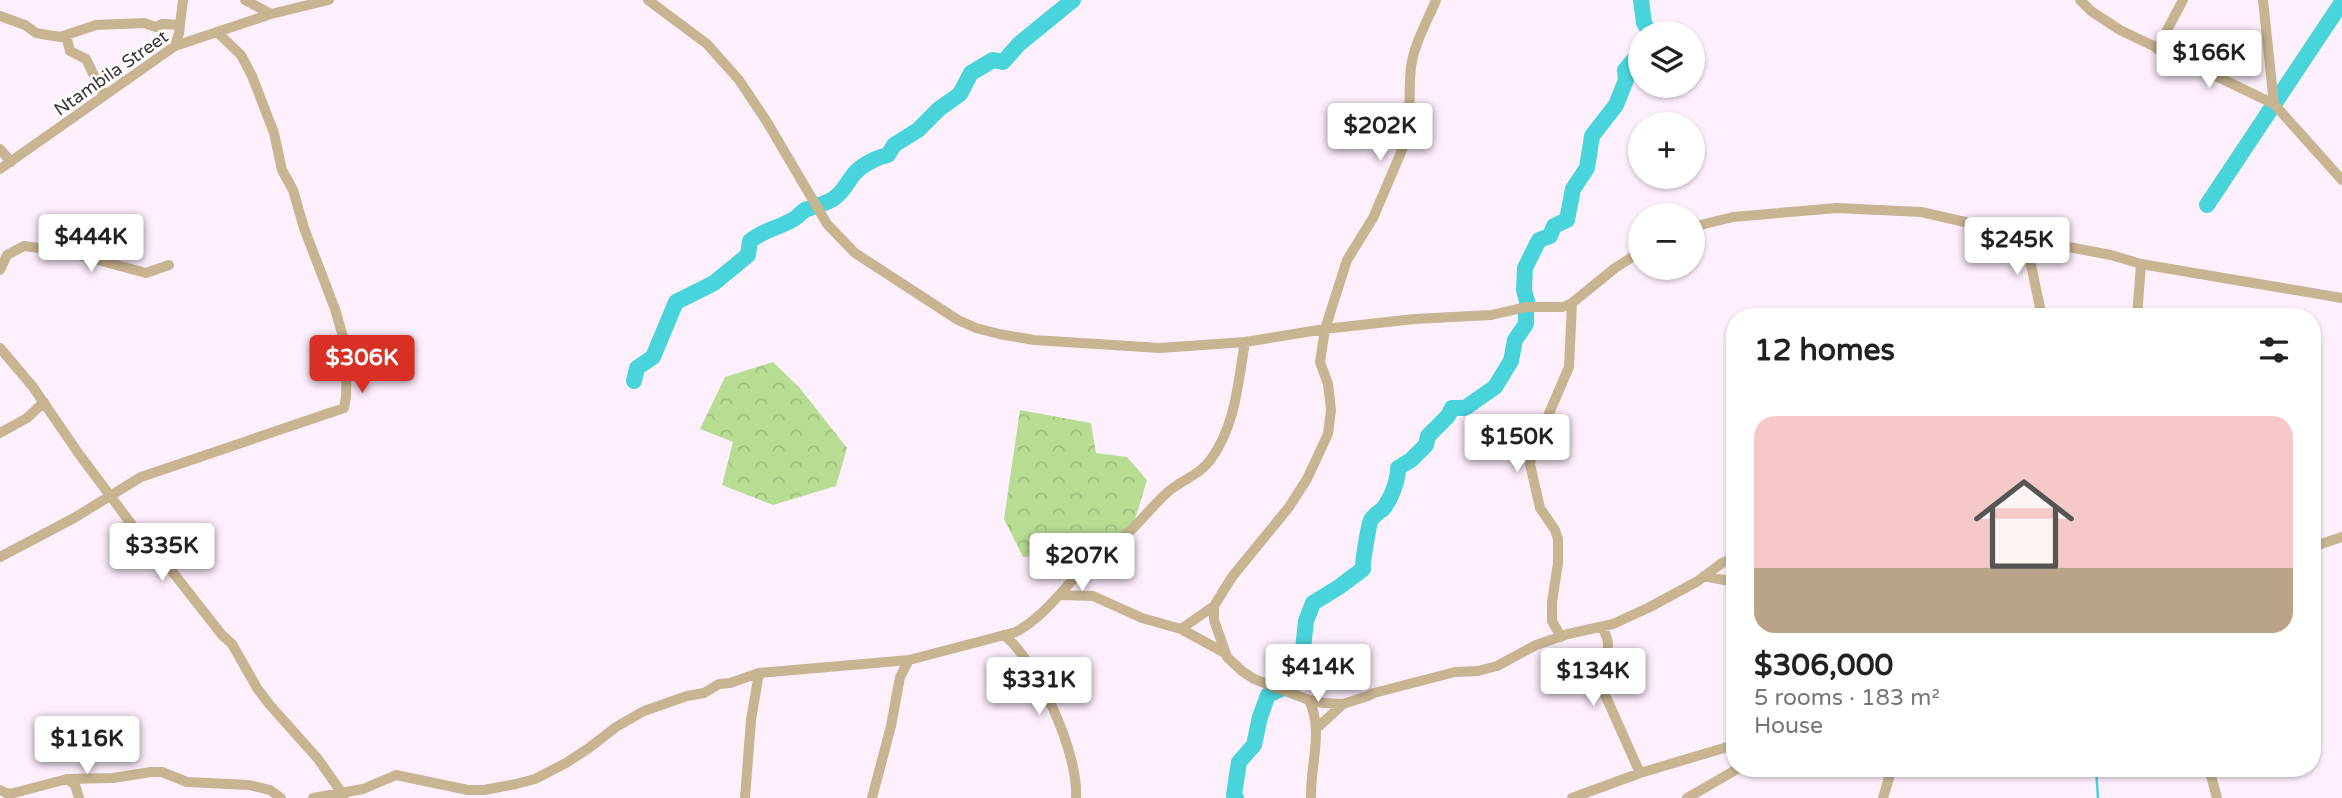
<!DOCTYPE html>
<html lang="en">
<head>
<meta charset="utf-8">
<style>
	:root { --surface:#fff; --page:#f6f6f6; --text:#222; --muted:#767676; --line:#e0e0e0; --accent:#d93025 }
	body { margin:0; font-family:"Varela Round",sans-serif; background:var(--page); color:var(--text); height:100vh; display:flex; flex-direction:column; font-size:26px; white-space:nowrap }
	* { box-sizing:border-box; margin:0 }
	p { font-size:23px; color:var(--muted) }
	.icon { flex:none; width:38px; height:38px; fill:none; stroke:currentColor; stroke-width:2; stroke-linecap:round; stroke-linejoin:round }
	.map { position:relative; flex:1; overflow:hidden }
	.side { position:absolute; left:1726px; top:308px; width:595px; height:469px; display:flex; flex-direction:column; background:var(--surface); border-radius:28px; box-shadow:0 2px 5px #0004 }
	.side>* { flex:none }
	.fabs { position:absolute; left:1628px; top:21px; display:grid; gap:14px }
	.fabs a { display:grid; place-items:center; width:77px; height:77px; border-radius:50%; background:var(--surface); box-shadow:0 2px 5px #0004; font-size:35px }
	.price { position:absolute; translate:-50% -60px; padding:0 16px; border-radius:7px; background:#fff; color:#222; font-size:23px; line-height:46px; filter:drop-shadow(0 2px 4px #0008) }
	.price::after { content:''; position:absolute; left:50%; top:42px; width:21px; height:16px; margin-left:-10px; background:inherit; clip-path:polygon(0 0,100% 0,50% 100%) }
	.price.active { background:var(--accent); color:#fff }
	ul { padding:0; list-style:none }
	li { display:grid; align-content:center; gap:14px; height:371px; padding:0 28px }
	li+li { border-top:2px solid var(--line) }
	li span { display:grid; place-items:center; height:217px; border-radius:21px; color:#555 }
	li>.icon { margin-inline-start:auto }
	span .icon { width:126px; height:126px; fill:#fffc; stroke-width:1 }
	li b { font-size:30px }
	h2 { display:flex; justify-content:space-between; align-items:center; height:84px; padding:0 28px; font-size:30px }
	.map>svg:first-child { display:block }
	.forest { fill:url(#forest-crowns) }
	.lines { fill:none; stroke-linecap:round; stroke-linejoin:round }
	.stream { stroke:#48d4da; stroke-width:2.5 }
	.river { stroke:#48d4da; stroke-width:16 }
	.minor { stroke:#c7b491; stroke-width:10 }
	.labels { text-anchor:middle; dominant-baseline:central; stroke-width:5; stroke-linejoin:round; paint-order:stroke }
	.street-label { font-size:18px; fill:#3a3439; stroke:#fff }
</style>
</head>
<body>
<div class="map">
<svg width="2342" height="798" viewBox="0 0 2342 798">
	<defs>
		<pattern id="forest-crowns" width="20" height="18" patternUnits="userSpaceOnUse" patternTransform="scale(1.75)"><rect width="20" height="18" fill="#b8dd92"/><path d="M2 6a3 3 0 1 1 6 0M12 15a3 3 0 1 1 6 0" fill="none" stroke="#9fbe7f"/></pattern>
	</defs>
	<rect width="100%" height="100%" fill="#feeffd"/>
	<path class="forest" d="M773 362 799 387 847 448 836 486 773 505 722 485 733 442 700 429 725 377Z
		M1020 410 1091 423 1096 453 1127 457 1147 480 1133 526 1088 554 1023 557 1004 519Z"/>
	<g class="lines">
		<path class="stream" d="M2096 768 2098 798"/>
		<path class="river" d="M1641 0 1644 23 1650 33
			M2207 205 2342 2
			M634 381 637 368 653 357 676 302 714 283 748 255 750 241C763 230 779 228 794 219 799 216 802 211 807 209 816 206 825 204 833 199 845 191 847 182 854 174 861 165 878 157 888 155L894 145 918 130 939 109 960 94 971 73 993 60 1003 62 1019 44 1073 0
			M1236 798 1234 795 1239 762 1254 745 1260 717 1268 695 1281 689 1302 658 1306 621 1313 603 1339 587 1363 569C1362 564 1369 523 1371 520 1373 516 1379 512 1383 509 1391 499 1398 481 1398 468L1411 460 1426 445 1428 436 1448 416 1452 408H1465L1495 387 1511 361 1515 340 1526 324V307L1528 305 1524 290 1525 268 1539 240 1550 236 1554 226 1567 220 1573 189 1587 168 1592 136 1616 105 1626 80 1625 70 1640 52"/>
		<path class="minor" d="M245 0 271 14
			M648 0 707 44 739 80 767 122 827 224 855 253 958 320 976 328 999 334 1034 340 1160 348 1245 342 1325 329 1414 319 1491 315 1526 307H1563L1572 303 1615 268 1640 252
			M1436 0C1427 22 1414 44 1411 67 1408 92 1412 119 1405 143L1373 218 1347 260 1325 329 1320 362 1328 384 1331 410 1328 434 1307 479 1289 507 1232 577 1214 606V620L1227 657 1242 671 1254 679 1309 700 1324 703 1343 704 1368 696 1374 693 1455 672 1478 671 1497 666 1536 645 1568 634 1613 624 1650 607 1698 581 1722 563 1734 558
			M2080 0 2091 11 2120 30 2274 104 2342 180
			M2263 0 2274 104
			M0 16 25 25 36 33 60 37 96 25 144 23 156 27 162 24 180 25
			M66 36 70 51 86 59 104 96
			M175 46 179 33 183 0
			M2157 49 2183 0
			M0 149 11 162
			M0 169 175 46 271 14 329 0
			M1692 227 1733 217 1837 208 1921 212 1983 226 2015 237 2111 255 2141 264 2342 298
			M2036 241 2030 260 2042 317
			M0 270 7 255 24 246 68 252 146 273 169 265
			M2137 317 2141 264
			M0 348 33 387 79 454 150 549 164 561 222 635 232 644 257 688 269 704 318 759 344 796
			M0 433 27 418 44 402
			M2312 547 2342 537
			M0 557 74 518 141 477 344 408 346 397 347 361 344 340 335 309 304 228 293 190 282 170 274 133 252 76 241 55 217 32
			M1704 576 1734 582
			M1061 595 1093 596 1142 618 1181 629
			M1214 606 1181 629 1225 653
			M1602 627C1619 657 1594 655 1598 679L1640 773
			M1004 635C1038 663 1079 754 1076 798
			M1561 637 1552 621V602L1558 563V539L1555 530 1540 508 1530 464 1535 446 1569 367 1572 303
			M1309 700C1324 731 1310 765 1311 798
			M1317 728 1343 704
			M2209 768 2217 798
			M67 779 75 785 79 798
			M0 790 8 794 14 793 67 779 113 778 151 772H162L187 782 249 785 270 790 281 798
			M313 798 363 789 396 775 468 790H484L516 784 535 779 566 763 589 748 616 727 644 711 687 696 704 693 719 684 730 683 759 673 909 660
			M745 798 751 720 759 673
			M872 798 891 726 900 677 909 660 1016 632C1042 617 1058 596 1078 574 1093 558 1111 547 1128 533 1142 520 1154 504 1169 491 1182 480 1201 474 1211 459 1236 425 1238 381 1245 342
			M1572 798 1640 773 1734 745
			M1687 798 1739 768
			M1883 798 1892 768"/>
	</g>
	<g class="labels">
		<g class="street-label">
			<text transform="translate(111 73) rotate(-35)">Ntambila Street</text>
		</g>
	</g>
</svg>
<div class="fabs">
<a><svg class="icon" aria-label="layers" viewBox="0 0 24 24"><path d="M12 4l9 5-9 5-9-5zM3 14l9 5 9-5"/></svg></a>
<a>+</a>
<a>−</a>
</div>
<b class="price" style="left:2209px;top:90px">$166K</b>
<b class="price" style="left:1380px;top:163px">$202K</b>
<b class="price" style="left:91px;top:274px">$444K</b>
<b class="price" style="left:2017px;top:277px">$245K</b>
<b class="price active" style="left:362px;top:395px">$306K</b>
<b class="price" style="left:1517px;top:474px">$150K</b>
<b class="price" style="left:162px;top:583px">$335K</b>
<b class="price" style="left:1082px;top:593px">$207K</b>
<b class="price" style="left:1318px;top:704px">$414K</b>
<b class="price" style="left:1593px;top:708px">$134K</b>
<b class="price" style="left:1039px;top:717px">$331K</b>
<b class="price" style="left:87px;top:776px">$116K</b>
<section class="side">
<h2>12 homes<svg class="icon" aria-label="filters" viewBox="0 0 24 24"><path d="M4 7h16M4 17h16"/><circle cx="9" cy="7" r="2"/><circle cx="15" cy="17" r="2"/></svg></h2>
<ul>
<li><span style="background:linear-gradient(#f6c9c9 70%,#b9a48a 0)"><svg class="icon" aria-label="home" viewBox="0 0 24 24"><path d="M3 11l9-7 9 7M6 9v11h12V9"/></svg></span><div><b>$306,000</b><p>5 rooms · 183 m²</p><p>House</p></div></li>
</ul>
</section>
</div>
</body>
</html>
